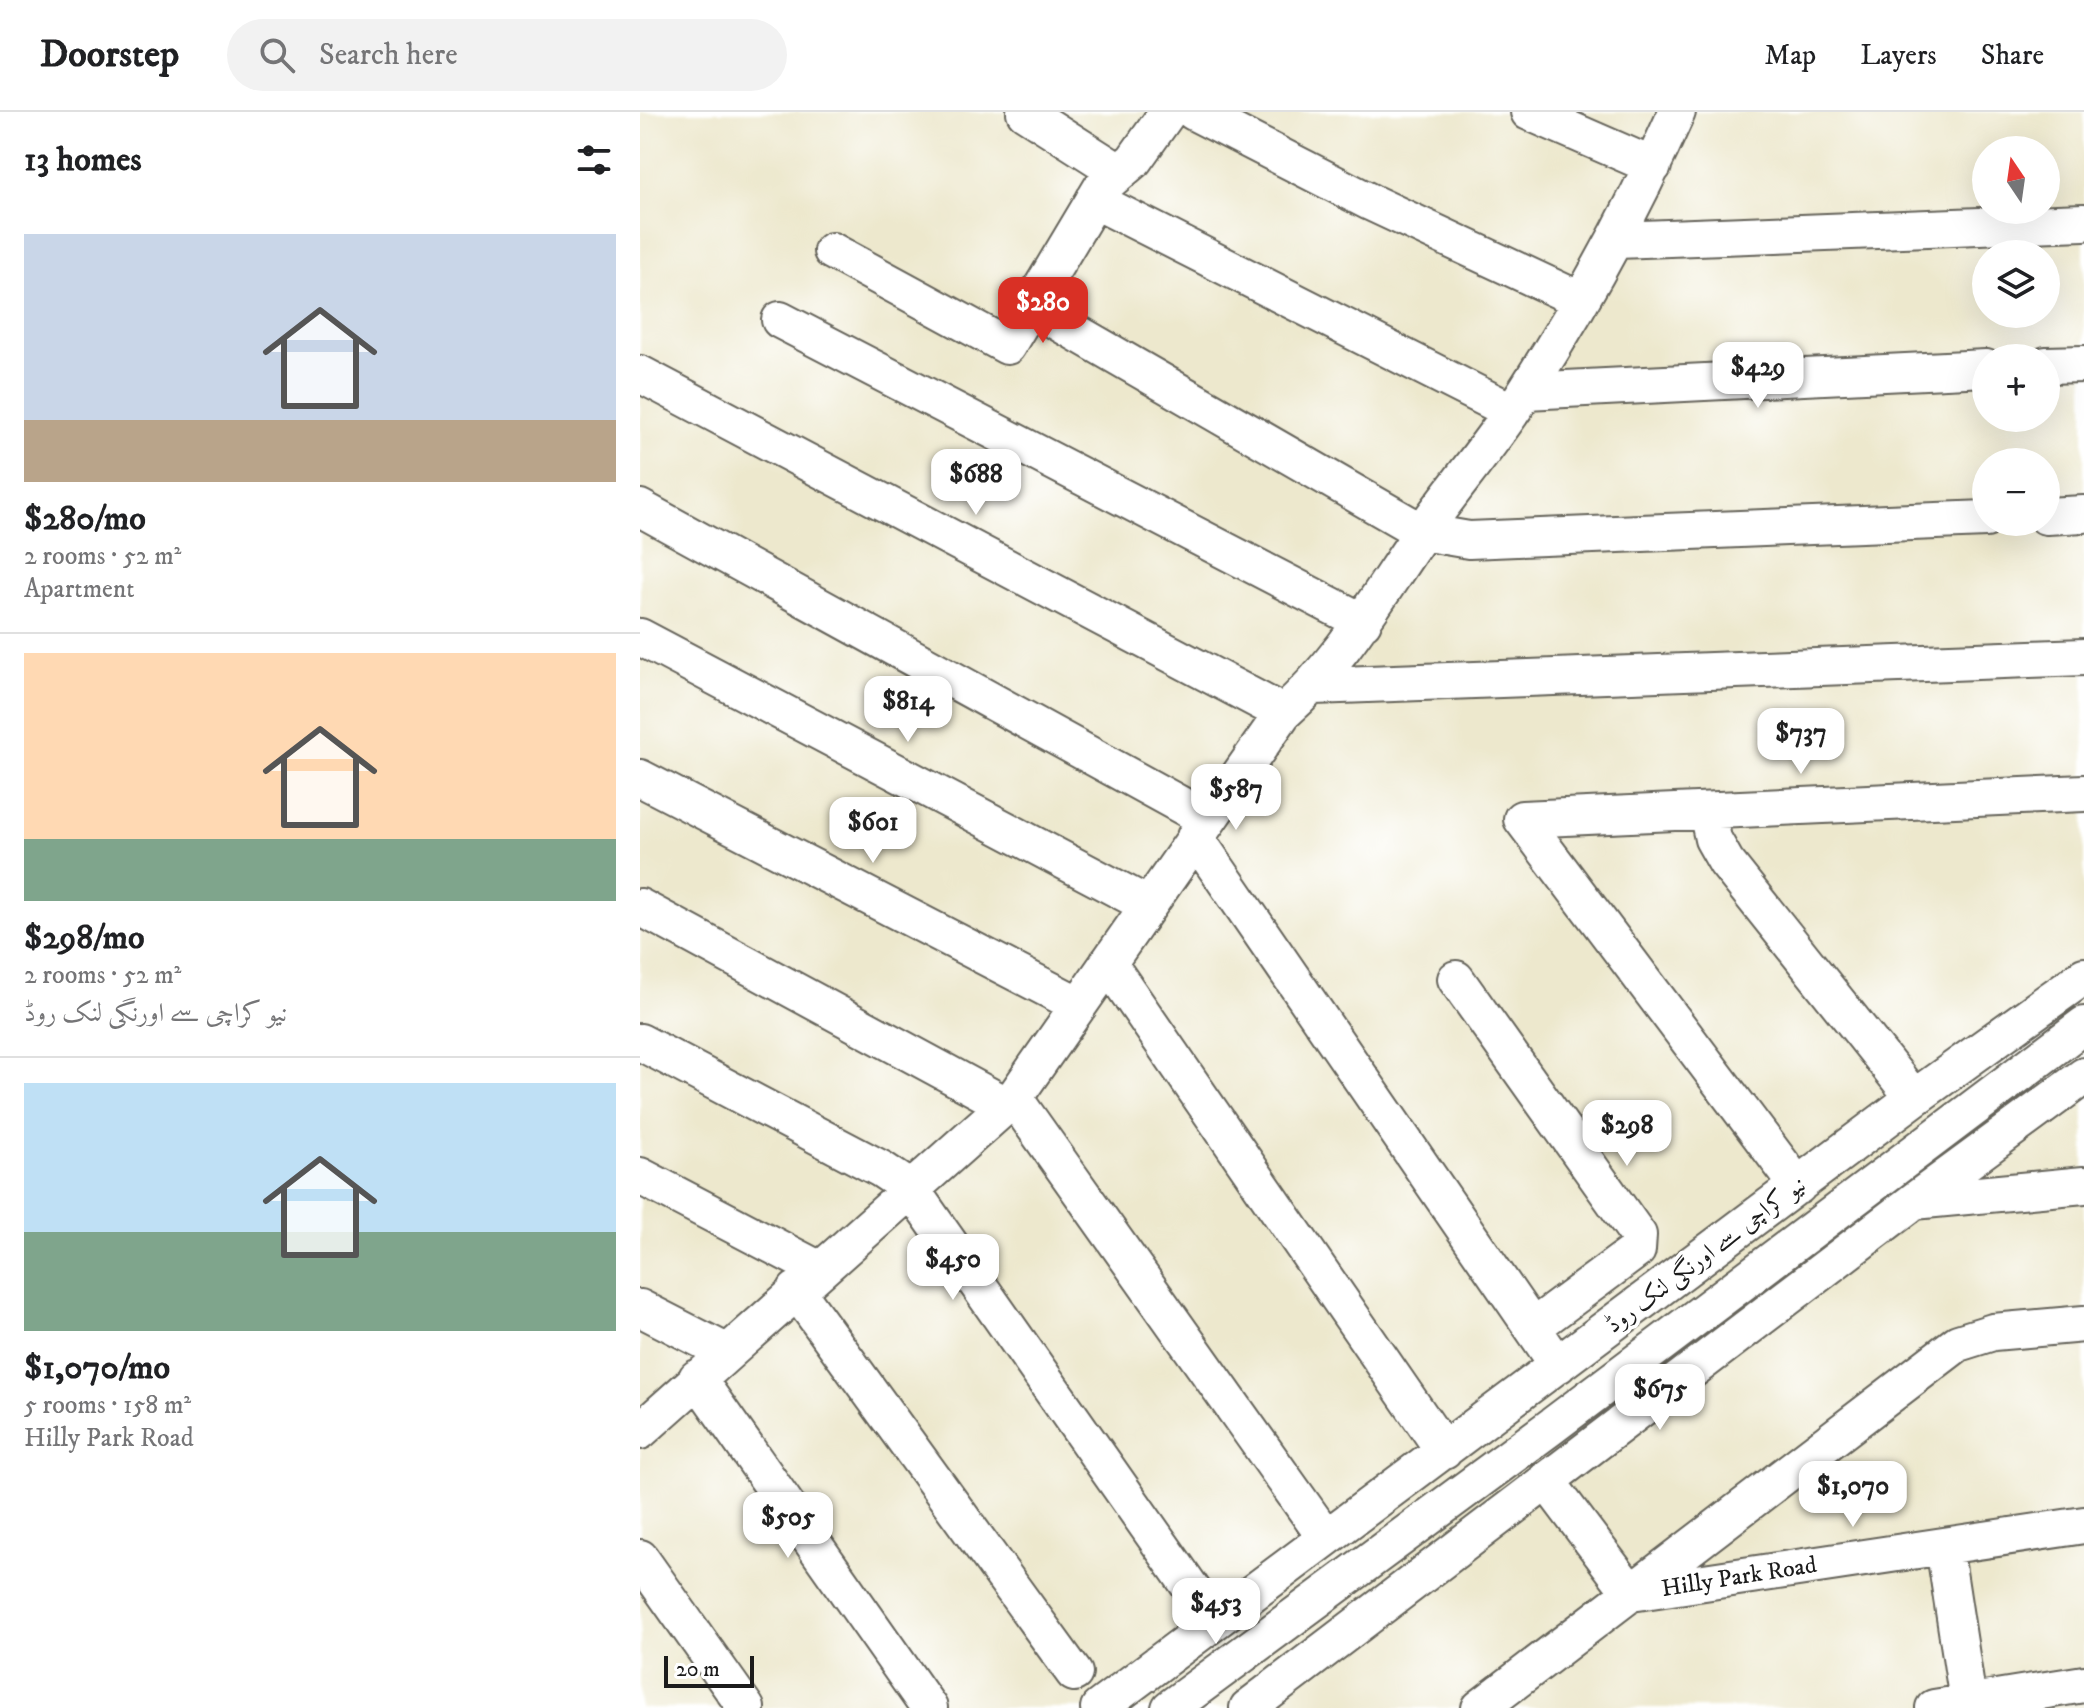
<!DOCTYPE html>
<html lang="en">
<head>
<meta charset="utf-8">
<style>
	:root { --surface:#fff; --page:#f2f2f2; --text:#202124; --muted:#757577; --line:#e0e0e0; --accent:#d93025 }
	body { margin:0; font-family:"IM FELL DW Pica",Amiri,serif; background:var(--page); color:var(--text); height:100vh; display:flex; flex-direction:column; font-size:30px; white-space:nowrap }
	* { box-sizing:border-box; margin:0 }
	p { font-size:26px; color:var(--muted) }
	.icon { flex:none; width:44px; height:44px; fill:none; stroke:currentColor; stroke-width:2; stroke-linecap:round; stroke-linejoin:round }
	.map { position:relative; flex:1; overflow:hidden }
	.panel { display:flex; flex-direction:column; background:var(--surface); width:640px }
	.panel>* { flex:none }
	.needle { width:52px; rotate:347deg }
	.tools { position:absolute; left:1332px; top:24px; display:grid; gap:16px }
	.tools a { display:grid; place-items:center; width:88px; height:88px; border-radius:50%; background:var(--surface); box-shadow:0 8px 32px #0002; font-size:40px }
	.scale { position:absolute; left:24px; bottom:20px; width:90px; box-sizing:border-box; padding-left:8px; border:4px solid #1c1c1c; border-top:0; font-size:22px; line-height:28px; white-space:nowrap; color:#1c1c1c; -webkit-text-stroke:6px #fff; paint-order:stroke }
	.price { position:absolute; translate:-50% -68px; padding:0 18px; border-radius:16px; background:#fff; color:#222; font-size:26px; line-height:52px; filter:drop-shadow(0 2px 4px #0008) }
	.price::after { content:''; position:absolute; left:50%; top:48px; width:24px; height:18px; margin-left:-12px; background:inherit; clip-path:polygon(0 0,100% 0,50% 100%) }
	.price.selected { background:var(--accent); color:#fff }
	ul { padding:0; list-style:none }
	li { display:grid; align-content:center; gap:16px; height:424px; padding:0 24px }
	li+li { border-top:2px solid var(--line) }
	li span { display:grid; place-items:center; height:248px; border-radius:0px; color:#555 }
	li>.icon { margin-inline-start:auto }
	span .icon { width:144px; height:144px; fill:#fffc; stroke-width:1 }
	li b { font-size:34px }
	h2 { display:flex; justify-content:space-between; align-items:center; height:96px; padding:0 24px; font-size:34px }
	header { display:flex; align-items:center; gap:48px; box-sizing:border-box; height:112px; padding:0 40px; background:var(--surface); border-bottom:2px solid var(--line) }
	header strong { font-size:38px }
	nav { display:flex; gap:44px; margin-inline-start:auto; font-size:28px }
	.search { width:560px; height:72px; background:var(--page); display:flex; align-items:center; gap:20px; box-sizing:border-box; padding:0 28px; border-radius:44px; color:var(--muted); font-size:30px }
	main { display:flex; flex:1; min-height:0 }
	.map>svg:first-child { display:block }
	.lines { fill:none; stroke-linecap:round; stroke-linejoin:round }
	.minor-casing { stroke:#65635a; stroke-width:40 }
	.minor { stroke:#fff; stroke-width:36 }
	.labels { text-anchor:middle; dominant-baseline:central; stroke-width:7; stroke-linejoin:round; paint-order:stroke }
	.street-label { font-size:24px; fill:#1c1c1c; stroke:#fff }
</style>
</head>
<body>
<header>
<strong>Doorstep</strong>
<div class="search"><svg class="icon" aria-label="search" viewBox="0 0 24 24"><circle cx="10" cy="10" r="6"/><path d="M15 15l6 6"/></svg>Search here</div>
<nav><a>Map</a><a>Layers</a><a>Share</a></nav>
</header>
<main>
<section class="panel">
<h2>13 homes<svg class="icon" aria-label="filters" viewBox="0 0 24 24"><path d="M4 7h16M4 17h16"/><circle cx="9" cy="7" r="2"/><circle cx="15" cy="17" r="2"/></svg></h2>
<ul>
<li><span style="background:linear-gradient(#c9d6e8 75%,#b9a48a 0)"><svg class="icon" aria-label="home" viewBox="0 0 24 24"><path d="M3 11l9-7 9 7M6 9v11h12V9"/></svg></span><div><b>$280/mo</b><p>2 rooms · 52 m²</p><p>Apartment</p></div></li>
<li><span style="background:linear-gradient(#ffd9b3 75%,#7fa58c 0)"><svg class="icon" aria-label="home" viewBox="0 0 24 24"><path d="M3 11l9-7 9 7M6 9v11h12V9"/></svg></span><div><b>$298/mo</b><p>2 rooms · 52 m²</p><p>نیو کراچی سے اورنگی لنک روڈ</p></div></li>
<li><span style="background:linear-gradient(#bfe0f5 60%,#7fa58c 0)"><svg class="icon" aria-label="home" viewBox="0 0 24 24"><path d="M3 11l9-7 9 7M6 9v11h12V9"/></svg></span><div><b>$1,070/mo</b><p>5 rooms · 158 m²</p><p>Hilly Park Road</p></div></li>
</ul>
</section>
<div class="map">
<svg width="1444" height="1596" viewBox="0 0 1444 1596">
	<rect width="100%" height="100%" fill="#fff"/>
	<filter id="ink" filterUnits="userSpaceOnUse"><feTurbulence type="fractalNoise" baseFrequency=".0125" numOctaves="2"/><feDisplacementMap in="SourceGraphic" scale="16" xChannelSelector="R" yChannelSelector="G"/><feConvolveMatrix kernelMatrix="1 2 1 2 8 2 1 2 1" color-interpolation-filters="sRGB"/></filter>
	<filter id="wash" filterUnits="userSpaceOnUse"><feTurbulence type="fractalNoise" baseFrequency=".006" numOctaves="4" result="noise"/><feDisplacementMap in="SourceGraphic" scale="32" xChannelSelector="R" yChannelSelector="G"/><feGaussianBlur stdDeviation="1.8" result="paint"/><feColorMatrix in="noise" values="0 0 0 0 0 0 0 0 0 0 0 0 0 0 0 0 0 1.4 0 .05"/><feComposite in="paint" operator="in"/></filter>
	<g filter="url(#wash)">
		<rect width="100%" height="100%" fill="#ede8cd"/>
	</g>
	<g filter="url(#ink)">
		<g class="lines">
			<defs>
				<path id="minor" d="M385 0 479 60
					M554 0 730 90 940 188
					M889 0 1013 54
					M454 88 871 299
					M977 128 1444 110
					M192 139 367 234 462 75 494 48 528 0
					M390 194 782 420 829 428 1346 407
					M140 208 723 510
					M1406 253 1444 252
					M0 262 643 601
					M886 279 1346 256
					M0 396 568 708
					M1406 404 1444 402
					M0 525 508 793
					M674 574 1444 545
					M0 666 439 893
					M1067 699 1073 727 1086 750 1274 986
					M882 707 1444 681
					M882 707 1158 1074
					M555 725 918 1253
					M0 795 366 993
					M468 851 804 1339
					M816 867 998 1123 997 1138 893 1215
					M0 930 241 1057 271 1077 574 1509
					M374 986 686 1426
					M0 1064 180 1158
					M1274 1089 1444 964
					M156 1178 434 1561
					M0 1196 86 1240
					M57 1266 289 1596
					M0 1319 374 986 643 601C702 549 739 482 783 419 817 371 856 326 887 277 944 188 994 97 1037 0
					M906 1368 991 1481 1444 1413
					M1304 1434 1329 1596
					M0 1446 106 1596
					M459 1596 1274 986 1444 864
					M530 1596 908 1317 1444 913
					M608 1596 1274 1089 1444 1073
					M840 1596 1318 1231 1353 1220 1444 1212
					M1294 1596 1444 1572"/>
			</defs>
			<use href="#minor" class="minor-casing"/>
			<use href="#minor" class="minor"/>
		</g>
	</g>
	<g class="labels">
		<g class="street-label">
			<text transform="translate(1066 1143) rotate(-37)">نیو کراچی سے اورنگی لنک روڈ</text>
			<text transform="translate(1099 1465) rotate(-9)">Hilly Park Road</text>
		</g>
	</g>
</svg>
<div class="tools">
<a><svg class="needle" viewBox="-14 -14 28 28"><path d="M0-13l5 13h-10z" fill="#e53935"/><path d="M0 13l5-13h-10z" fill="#757577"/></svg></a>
<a><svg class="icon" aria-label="layers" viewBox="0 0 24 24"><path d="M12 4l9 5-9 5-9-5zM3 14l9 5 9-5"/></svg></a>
<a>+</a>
<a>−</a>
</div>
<div class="scale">20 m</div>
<b class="price selected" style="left:403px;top:233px">$280</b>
<b class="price" style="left:1118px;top:298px">$429</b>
<b class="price" style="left:336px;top:405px">$688</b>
<b class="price" style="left:268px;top:632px">$814</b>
<b class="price" style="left:1161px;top:664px">$737</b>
<b class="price" style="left:596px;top:720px">$587</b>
<b class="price" style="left:233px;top:753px">$601</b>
<b class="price" style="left:987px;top:1056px">$298</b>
<b class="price" style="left:313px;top:1190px">$450</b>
<b class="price" style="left:1020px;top:1320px">$675</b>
<b class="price" style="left:1213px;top:1417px">$1,070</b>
<b class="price" style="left:148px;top:1448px">$505</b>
<b class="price" style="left:576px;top:1534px">$453</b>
</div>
</main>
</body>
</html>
